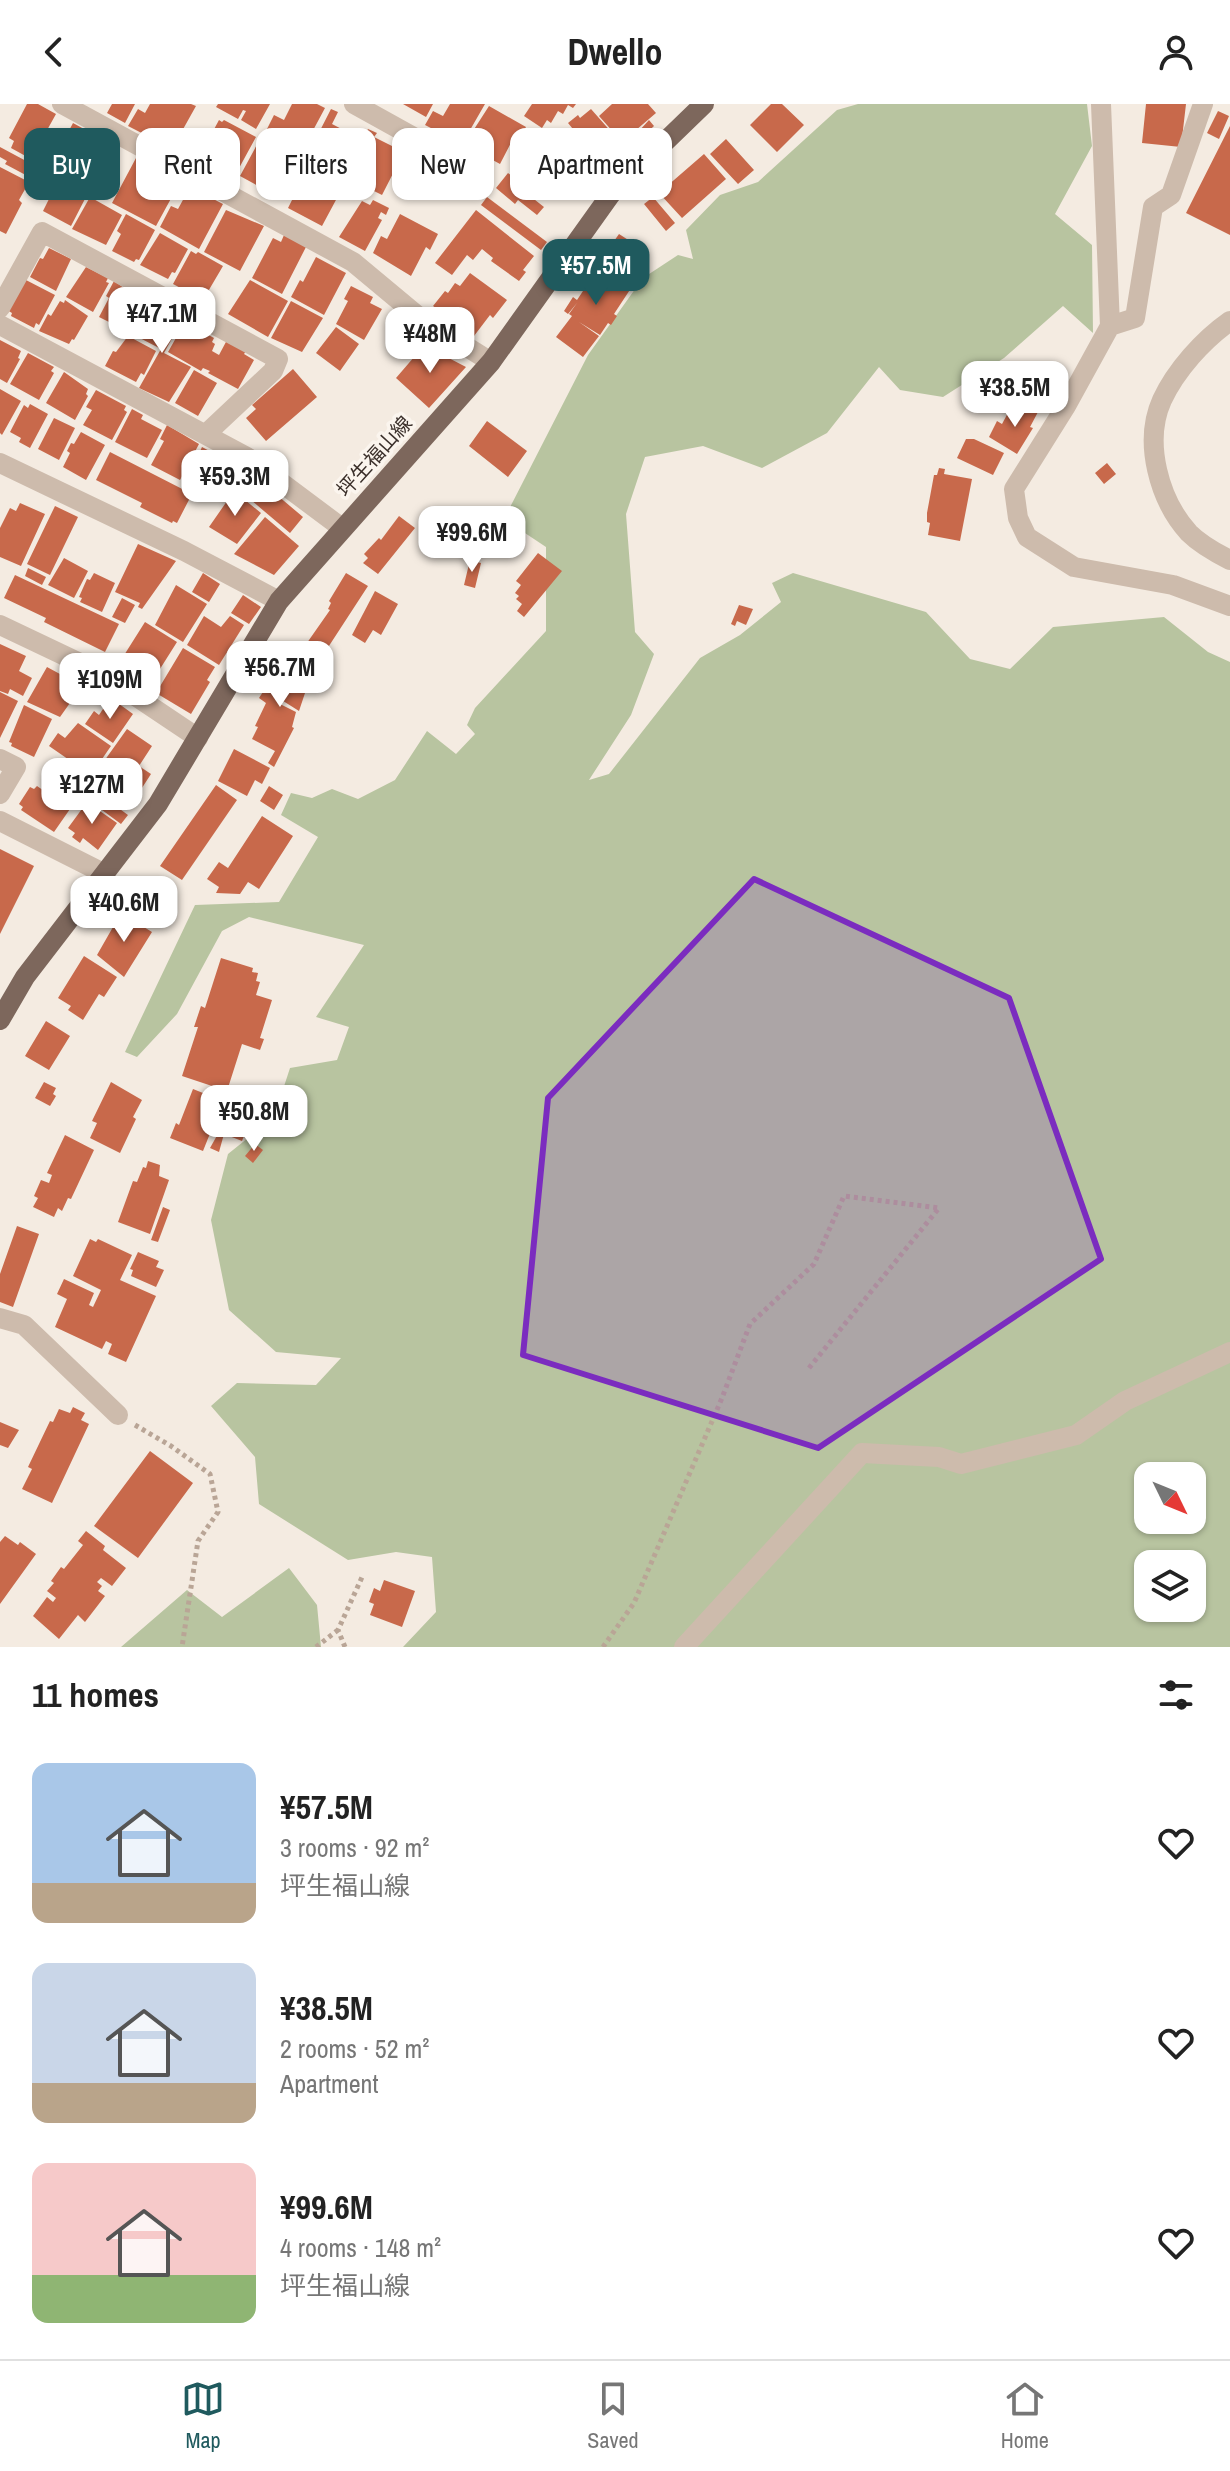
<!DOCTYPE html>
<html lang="en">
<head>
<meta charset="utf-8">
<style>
	:root { --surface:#fff; --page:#f6f6f6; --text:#222; --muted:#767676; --line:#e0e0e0; --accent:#1f5a5e }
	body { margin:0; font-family:"Archivo Narrow","Noto Sans JP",sans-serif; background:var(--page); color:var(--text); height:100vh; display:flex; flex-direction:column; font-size:30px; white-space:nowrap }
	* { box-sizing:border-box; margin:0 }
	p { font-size:26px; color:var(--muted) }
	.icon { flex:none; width:44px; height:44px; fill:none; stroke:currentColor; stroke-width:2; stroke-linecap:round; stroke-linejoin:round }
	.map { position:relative; height:1543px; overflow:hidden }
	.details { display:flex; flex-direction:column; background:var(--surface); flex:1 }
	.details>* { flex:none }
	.top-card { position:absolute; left:24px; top:24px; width:800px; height:72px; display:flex; gap:16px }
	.needle { width:52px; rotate:133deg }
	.fabs { position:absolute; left:1134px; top:1358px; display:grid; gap:16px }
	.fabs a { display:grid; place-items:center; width:72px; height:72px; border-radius:16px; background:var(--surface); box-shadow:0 2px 6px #0004; font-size:40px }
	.price { position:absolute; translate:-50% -68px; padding:0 18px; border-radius:16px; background:#fff; color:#222; font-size:26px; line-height:52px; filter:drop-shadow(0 2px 4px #0008) }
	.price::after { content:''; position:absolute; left:50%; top:48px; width:24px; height:18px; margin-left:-12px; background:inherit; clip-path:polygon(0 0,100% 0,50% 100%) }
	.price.on { background:var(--accent); color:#fff }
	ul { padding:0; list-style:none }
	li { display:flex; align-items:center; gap:24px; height:200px; padding:0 32px }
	li span { display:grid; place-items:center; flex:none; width:224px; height:160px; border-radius:16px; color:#555 }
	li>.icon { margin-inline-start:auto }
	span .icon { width:96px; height:96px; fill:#fffc; stroke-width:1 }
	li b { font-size:34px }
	h2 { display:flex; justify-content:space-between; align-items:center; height:96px; padding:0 32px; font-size:34px }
	.chip { padding:0 28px; border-radius:16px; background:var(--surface); box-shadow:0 2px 6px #0004; font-size:28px; line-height:72px }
	.chip.on { background:var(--accent); color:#fff }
	header { display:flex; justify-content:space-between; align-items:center; height:104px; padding:0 32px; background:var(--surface); font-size:36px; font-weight:700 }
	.menu { display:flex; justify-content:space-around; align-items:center; height:112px; border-top:2px solid var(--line); background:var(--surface); font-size:22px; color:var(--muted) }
	.menu a { display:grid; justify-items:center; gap:4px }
	.menu .on { color:var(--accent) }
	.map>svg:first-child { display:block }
	.green { fill:#b8c4a0; fill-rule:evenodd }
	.building { fill:#c8694b }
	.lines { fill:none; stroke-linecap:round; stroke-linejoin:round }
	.path { stroke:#b9a596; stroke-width:5; stroke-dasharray:4 4; stroke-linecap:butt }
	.minor { stroke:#cdbbac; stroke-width:20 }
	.major { stroke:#7d675c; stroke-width:20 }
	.marked { fill:#7b2cbf; fill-opacity:0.2; stroke:#7b2cbf; stroke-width:6; stroke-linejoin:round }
	.labels { text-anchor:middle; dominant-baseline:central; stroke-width:7; stroke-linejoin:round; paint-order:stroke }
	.street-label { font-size:20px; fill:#3b302b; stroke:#fbf5ee }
</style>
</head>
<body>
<header><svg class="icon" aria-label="back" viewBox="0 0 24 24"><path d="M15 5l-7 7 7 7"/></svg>Dwello<svg class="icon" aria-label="person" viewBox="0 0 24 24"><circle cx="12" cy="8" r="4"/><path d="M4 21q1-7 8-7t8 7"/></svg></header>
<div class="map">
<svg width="1230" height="1543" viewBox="0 0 1230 1543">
	<rect width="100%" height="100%" fill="#f4ebe1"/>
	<path class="green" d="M858 0H1087L1092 42 1055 110 1092 141 1093 229 1063 202 1004 254 943 293 900 286 879 263 827 329 762 364 703 342 645 353 626 410 635 528 654 550 631 611 589 676 609 670 700 554 740 531 781 498 772 479 793 469 926 508 970 555 1010 565 1053 523 1164 513 1208 548 1230 558V1543H403L436 1508 432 1453 396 1448 348 1456 259 1400 255 1353 211 1302 237 1279 316 1281 341 1254 276 1248 229 1206 211 1116 228 1050 274 1013 290 964 337 956 349 923 316 913 364 841 249 813 222 827 177 910 137 953 125 948 195 801 279 798 318 733 281 711 291 689 312 694 332 685 358 695 395 676 427 627 456 650 475 630 467 621 475 604 546 527V443L504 415 588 251 643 174 678 151 693 155 686 126 720 91 758 78 837 6ZM1148 1372H1192V1416H1148ZM1148 1460H1192V1504H1148Z
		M289 1464 317 1501 321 1543H121L187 1486 222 1513Z"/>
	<path class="building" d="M27 0H38L56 10 31 55 11 44 14 37 9 34Z
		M112 0H135L125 19 107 9Z
		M150 0H191L196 2 177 36 172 34 169 39 163 40 128 22 138 5 145 9Z
		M218 0H270L256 25 241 16 246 7 243 6 238 15 216 3Z
		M292 0H317L325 4 302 47 266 27 274 11 284 16Z
		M403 0H433L426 13Z
		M450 0H485L462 40 425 21 433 7 443 12Z
		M532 0H576L573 4 568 1 563 10 558 7 551 19 547 16 542 24 524 12Z
		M612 0H648L656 9 622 38 599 12Z
		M771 0H782L804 21 777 48 750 21Z
		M1146 0H1186L1181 43 1142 39Z
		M489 2 526 23 518 38 513 35 500 60 478 48 484 37 471 30Z
		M331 5 338 8 332 20 353 31 334 66 307 52Z
		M591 5 621 39 597 60 593 56 590 59 570 36 577 30 568 19 578 11 580 14Z
		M1218 7 1229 12 1219 35 1207 29Z
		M219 16 222 18 224 16 256 33 232 77 200 60 202 57 198 55Z
		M649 16 654 22 632 43 628 39Z
		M73 19 117 43 104 67 100 65 97 71 101 73 91 90 60 73 76 44 64 36Z
		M1230 22V131L1186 109Z
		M368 25 377 29 374 33 404 48 382 91 340 70 351 49 363 55 367 47 359 43Z
		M549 32 568 48 562 56 542 39Z
		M260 35 298 57 278 93 240 72Z
		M726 35 754 66 738 80 710 50Z
		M0 43 56 73 50 84 5 60 7 57 0 53Z
		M530 45 549 61 545 64 564 80 558 88 539 72 536 76 517 60Z
		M704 50 726 75 682 114 659 89Z
		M571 51 590 68 583 75 564 59Z
		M136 54 180 78 156 122 112 99Z
		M0 63 29 78 19 96 22 99 6 130 0 127Z
		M311 63 344 81 322 122 288 104 293 94 285 89 293 74 302 79Z
		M508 69 528 84 525 88 544 103 537 111 518 96 515 100 496 84Z
		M58 77 87 91 71 122 43 107Z
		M190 83 223 100 199 145 160 123 171 102 178 105Z
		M90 93 122 111 106 141 72 125Z
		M487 93 547 138 541 146 481 101Z
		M653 93 675 119 666 127 644 100Z
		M373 96 389 104 386 111 381 108 378 114 382 116 365 147 339 133 362 97 370 101Z
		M226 106 264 122 240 167 204 148Z
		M476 106 534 152 523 166 526 168 519 177 491 157 493 154 482 145 473 156 467 151 452 171 435 159Z
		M126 110 155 126 139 156 136 155 134 158 112 147 121 130 117 127Z
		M400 110 438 130 430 146 426 143 411 172 373 149 381 132 387 135Z
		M160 129 188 145 175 169 172 168 168 175 140 161Z
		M619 130 644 146 631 167 605 150Z
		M284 131 306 143 282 190 252 174 273 134 281 138Z
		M49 144 71 155 56 187 30 173 40 154 43 155Z
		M191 147 196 150 198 148 223 162 203 196 173 180Z
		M316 153 346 169 324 211 291 193 300 176 303 178Z
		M606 154 637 175 614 210 617 212 611 221 608 219 600 231 579 218 599 232 583 253 556 233 572 212 569 210 577 199 568 210 564 207 573 193 577 196 583 187 580 185 588 174 591 176Z
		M86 163 108 174 106 178 109 179 93 208 66 193Z
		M470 169 507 196 493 214 490 211 474 232 433 202 445 187 448 189 455 179 460 182Z
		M24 175 55 191 39 221 36 219 34 224 11 212 12 209 7 206Z
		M250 176 288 197 268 233 228 210Z
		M114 177 140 195V200L125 226 99 213 109 194 106 192Z
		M351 182 373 193 370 199 382 205 364 236 336 220 348 197 344 195Z
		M65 196 88 212 74 236 72 235 69 240 39 227 48 210 51 212 60 197 64 199Z
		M291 197 323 214 302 248 271 234Z
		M148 200 178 215 177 218 180 220 164 249 191 263 169 298 139 284 161 245 136 232 145 217 141 215Z
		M185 218 214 234 212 238 215 240 212 247 219 251 227 236 246 247 244 250 254 256 238 285 208 269 210 267 203 264 201 267 168 248Z
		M336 223 359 240 340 267 316 249Z
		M128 232 156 247 144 271 141 269 136 278 105 262 113 247 116 248Z
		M0 236 21 247 18 254 20 255 7 279 0 275Z
		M427 238 441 250 466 263 429 304 396 274Z
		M28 249 54 263 51 267 54 269 39 296 10 280Z
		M293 265 317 293 266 337 246 314 256 305 252 301Z
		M194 266 217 279 198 312 175 299Z
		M64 268 88 285 86 290 88 292 75 316 46 299Z
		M0 285 21 297 2 331 0 329Z
		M96 286 126 302 124 306 127 308 112 336 83 321 92 306 86 303Z
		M1023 299 1038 308 1030 323 1033 324 1017 350 989 333 997 317 1002 320 1009 307 1017 311Z
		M30 300 48 310 30 344 19 338 21 334 10 328 24 301 28 304Z
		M132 305 143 311 141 315 162 326 147 354 115 338Z
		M54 314 75 324 59 356 38 345Z
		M487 317 527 347 508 373 469 342Z
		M167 321 199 340 180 376 151 361 164 337 160 335Z
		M81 328 105 341 86 376 63 363 70 349 67 347 71 339 74 340Z
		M966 335H974L1004 349 993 371 957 354Z
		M202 343 230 358 227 365 230 367 218 393 186 378Z
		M110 348 192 390 177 419 173 417 172 419 140 403 142 399 96 376Z
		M1107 359 1116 370 1104 380 1095 369Z
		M939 364 945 365 944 370 972 375 960 437 928 431 930 419 927 418V409L934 371H937Z
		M258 375 303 413 290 429 245 391Z
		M234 387 261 409 237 440 209 423Z
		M20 399 45 410 21 462 0 453V424L10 404 16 407Z
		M55 402 78 413 50 471 27 460Z
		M399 412 415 424 378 470 363 459 368 454 364 450 379 434 381 436Z
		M265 413 299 442 274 471 234 450Z
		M138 440 176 457 142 505 138 503 140 499 115 488Z
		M538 449 562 467 524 513 517 507 522 500 516 495 519 492 515 489 521 481 516 477Z
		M64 454 88 467 74 494 48 481Z
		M470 456 481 459 475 484 464 481Z
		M28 464 46 473 42 481 25 472Z
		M94 469 115 479 102 508 80 498 82 494 79 493 87 475 90 476Z
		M203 469 220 480 209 498 192 488Z
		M346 469 368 482 312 568 295 556 330 506 328 505 331 499 329 497Z
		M15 471 119 520 105 548 44 518 46 514 4 494Z
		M176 481 207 500 183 538 155 521Z
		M375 487 398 500 381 531 373 526 365 539 352 531Z
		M243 491 261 503 249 520 231 509Z
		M122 494 135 501 125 519 112 513Z
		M739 501 753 505 746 521 737 517 735 522 731 520Z
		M204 512 221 523 230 512 244 521 219 561 187 541Z
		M145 518 177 538 153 576 121 556Z
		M0 540 26 552 19 567 32 574 23 592 10 585 8 590 0 587Z
		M183 544 215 563 207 576 210 578 191 610 156 589Z
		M283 557 309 577 299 607 280 595 278 599 296 608 292 623 294 624 274 663 268 659 275 647 252 635 258 623 255 622 266 599 259 594Z
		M47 563 82 582 60 613 27 598Z
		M0 588 18 597 0 634Z
		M115 597 133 610 113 639 85 620 94 607 99 611 105 602 109 604Z
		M24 601 52 615 34 653 11 642 12 639 9 638Z
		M78 619 111 642 91 671 49 642 58 629 65 634Z
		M127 625 152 642 139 662 151 670 140 687 102 660Z
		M234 645 270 664 262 680 255 676 247 692 218 677Z
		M60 654 89 674 70 701 45 683 55 667 52 665Z
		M102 666 141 694 134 702 120 692 113 700 128 711 121 720 83 692Z
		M216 681 237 696 182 776 160 762Z
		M37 682 70 705 54 728 21 706 23 703 19 700 30 683 34 685Z
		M269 682 283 691 274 706 260 697Z
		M87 698 117 719 98 746 83 734 80 739 72 733 75 729 68 724Z
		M262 712 293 732 259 785 248 778 240 790 216 789 219 783 207 775 219 758 228 764Z
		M0 745 34 762 0 830Z
		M121 809 152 828 124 873 97 851Z
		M84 852 117 873 104 893 99 890 83 916 68 906 71 902 58 894Z
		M221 854 253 864 252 868 258 869 256 877 260 878 256 891 272 896 260 934 264 935 260 946 242 940 227 987 182 972 198 923H194L201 902 205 904Z
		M46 917 70 932 49 966 25 952Z
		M44 978 56 984 53 990 56 992 50 1002 35 994Z
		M111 978 142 996 133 1013 136 1015 120 1049 90 1034 97 1019 92 1017Z
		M193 985 223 997 203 1047 170 1034 176 1019 179 1021Z
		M251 1011 256 1015 251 1023 248 1021 242 1037 224 1030 219 1048 210 1044 228 1012 245 1019Z
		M65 1031 94 1046 71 1095 68 1094 62 1107 58 1104 54 1113 33 1103 38 1094 34 1092 41 1076 49 1079 52 1071 47 1069Z
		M255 1040 263 1046 253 1059 245 1052Z
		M148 1057 160 1061 159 1072 169 1076 150 1130 118 1118 133 1077 137 1078 143 1063 146 1064Z
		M163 1103 170 1106 158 1138 151 1136Z
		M17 1122 39 1130 13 1203 0 1198V1170Z
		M90 1135 96 1138 98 1135 132 1151 120 1176 156 1192 126 1258 108 1250 112 1240 106 1237 102 1245 55 1223 67 1195 57 1190 64 1175 94 1189 89 1201 93 1203 101 1186 73 1172Z
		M138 1148 159 1157 156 1163 164 1166 156 1183 131 1172 133 1166 130 1165Z
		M73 1303 85 1309 81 1316 89 1320 52 1399 22 1385 32 1365 28 1363 50 1317 53 1318 59 1305 70 1309Z
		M0 1318 19 1326 8 1344 0 1341Z
		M150 1347 193 1379 138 1454 94 1422Z
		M86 1427 105 1442 103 1446 126 1464 112 1482 101 1474 97 1478 102 1482 98 1487 105 1492 85 1518 78 1511 59 1535 33 1512 47 1493 53 1498 56 1494 47 1487 54 1479 51 1477 61 1463 64 1465 83 1441 78 1437Z
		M5 1432 18 1441 20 1438 36 1450 0 1500V1438Z
		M384 1476 415 1487 402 1523 370 1511 374 1500 369 1498 374 1484 380 1487Z"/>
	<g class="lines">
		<path class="path" d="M135 1321 171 1342 210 1370 218 1408 198 1437 182 1543
			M316 1543 338 1526
			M345 1543 338 1526 363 1471
			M603 1543 634 1499 722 1294 750 1220 814 1160 844 1092 939 1104 809 1264"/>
		<path class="minor" d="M62 0 353 158 419 213 491 258
			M354 0 482 71
			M1101 0 1110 222 1066 302 1014 385 1018 414 1027 433 1074 463 1173 481 1230 502
			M0 204 42 128 278 255 273 267 206 330
			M1230 217C1203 236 1176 266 1162 296 1143 338 1159 396 1189 429 1200 440 1216 449 1230 456
			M0 221 247 353 342 424
			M1110 222 1135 214 1153 103 1171 91 1203 0
			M0 359 184 447 279 497
			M0 521 101 569 198 634
			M0 655 16 663 0 690
			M0 717 105 770
			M0 1214 24 1221 118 1311
			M684 1543 862 1349 939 1353 961 1360 1076 1331 1125 1297 1230 1248"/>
		<path class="major" d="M0 916 25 873 158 700 279 497 491 258 611 90 704 0"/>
	</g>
	<path class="marked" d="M754 775 1009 894 1101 1155 818 1344 523 1251 548 994Z"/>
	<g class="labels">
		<g class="street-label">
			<text transform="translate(374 352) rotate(-48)">坪生福山線</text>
		</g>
	</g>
</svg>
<div class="fabs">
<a><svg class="needle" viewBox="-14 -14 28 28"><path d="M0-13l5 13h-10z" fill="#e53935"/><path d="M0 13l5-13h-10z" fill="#767676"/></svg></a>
<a><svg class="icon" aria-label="layers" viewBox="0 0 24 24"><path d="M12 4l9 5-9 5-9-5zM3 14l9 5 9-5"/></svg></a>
</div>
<b class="price on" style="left:596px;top:203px">¥57.5M</b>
<b class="price" style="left:162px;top:251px">¥47.1M</b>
<b class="price" style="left:430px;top:271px">¥48M</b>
<b class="price" style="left:1015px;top:325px">¥38.5M</b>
<b class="price" style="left:235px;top:414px">¥59.3M</b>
<b class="price" style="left:472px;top:470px">¥99.6M</b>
<b class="price" style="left:280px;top:605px">¥56.7M</b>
<b class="price" style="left:110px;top:617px">¥109M</b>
<b class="price" style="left:92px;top:722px">¥127M</b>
<b class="price" style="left:124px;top:840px">¥40.6M</b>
<b class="price" style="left:254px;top:1049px">¥50.8M</b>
<div class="top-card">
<a class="chip on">Buy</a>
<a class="chip">Rent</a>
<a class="chip">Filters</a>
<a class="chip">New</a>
<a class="chip">Apartment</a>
</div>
</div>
<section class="details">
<h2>11 homes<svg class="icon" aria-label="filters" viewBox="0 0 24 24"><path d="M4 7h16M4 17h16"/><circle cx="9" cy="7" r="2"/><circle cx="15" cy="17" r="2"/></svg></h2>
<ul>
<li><span style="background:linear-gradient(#a9c7e8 75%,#b9a48a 0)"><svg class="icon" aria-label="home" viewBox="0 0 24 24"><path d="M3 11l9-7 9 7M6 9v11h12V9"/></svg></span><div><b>¥57.5M</b><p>3 rooms · 92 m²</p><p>坪生福山線</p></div><svg class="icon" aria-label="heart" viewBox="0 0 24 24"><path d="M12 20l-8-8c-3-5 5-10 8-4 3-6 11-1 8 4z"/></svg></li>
<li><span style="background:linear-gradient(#c9d6e8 75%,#b9a48a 0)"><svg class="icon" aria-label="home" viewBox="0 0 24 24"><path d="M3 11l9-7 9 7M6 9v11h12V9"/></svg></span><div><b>¥38.5M</b><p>2 rooms · 52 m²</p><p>Apartment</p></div><svg class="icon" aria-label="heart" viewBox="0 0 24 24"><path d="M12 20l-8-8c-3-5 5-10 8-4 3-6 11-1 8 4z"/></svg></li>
<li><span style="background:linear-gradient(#f6c9c9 70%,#8fb573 0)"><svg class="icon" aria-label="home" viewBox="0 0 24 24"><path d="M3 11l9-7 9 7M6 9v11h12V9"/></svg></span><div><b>¥99.6M</b><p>4 rooms · 148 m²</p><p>坪生福山線</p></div><svg class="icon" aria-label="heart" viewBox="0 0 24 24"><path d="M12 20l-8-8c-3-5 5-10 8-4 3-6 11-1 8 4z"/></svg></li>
</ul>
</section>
<nav class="menu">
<a class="on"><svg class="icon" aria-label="map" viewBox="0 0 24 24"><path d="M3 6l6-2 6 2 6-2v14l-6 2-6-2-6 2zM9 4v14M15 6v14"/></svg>Map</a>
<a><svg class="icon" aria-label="saved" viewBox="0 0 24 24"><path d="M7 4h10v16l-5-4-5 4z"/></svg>Saved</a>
<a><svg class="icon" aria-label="home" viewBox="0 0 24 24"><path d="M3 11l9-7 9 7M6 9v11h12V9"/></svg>Home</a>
</nav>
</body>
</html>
